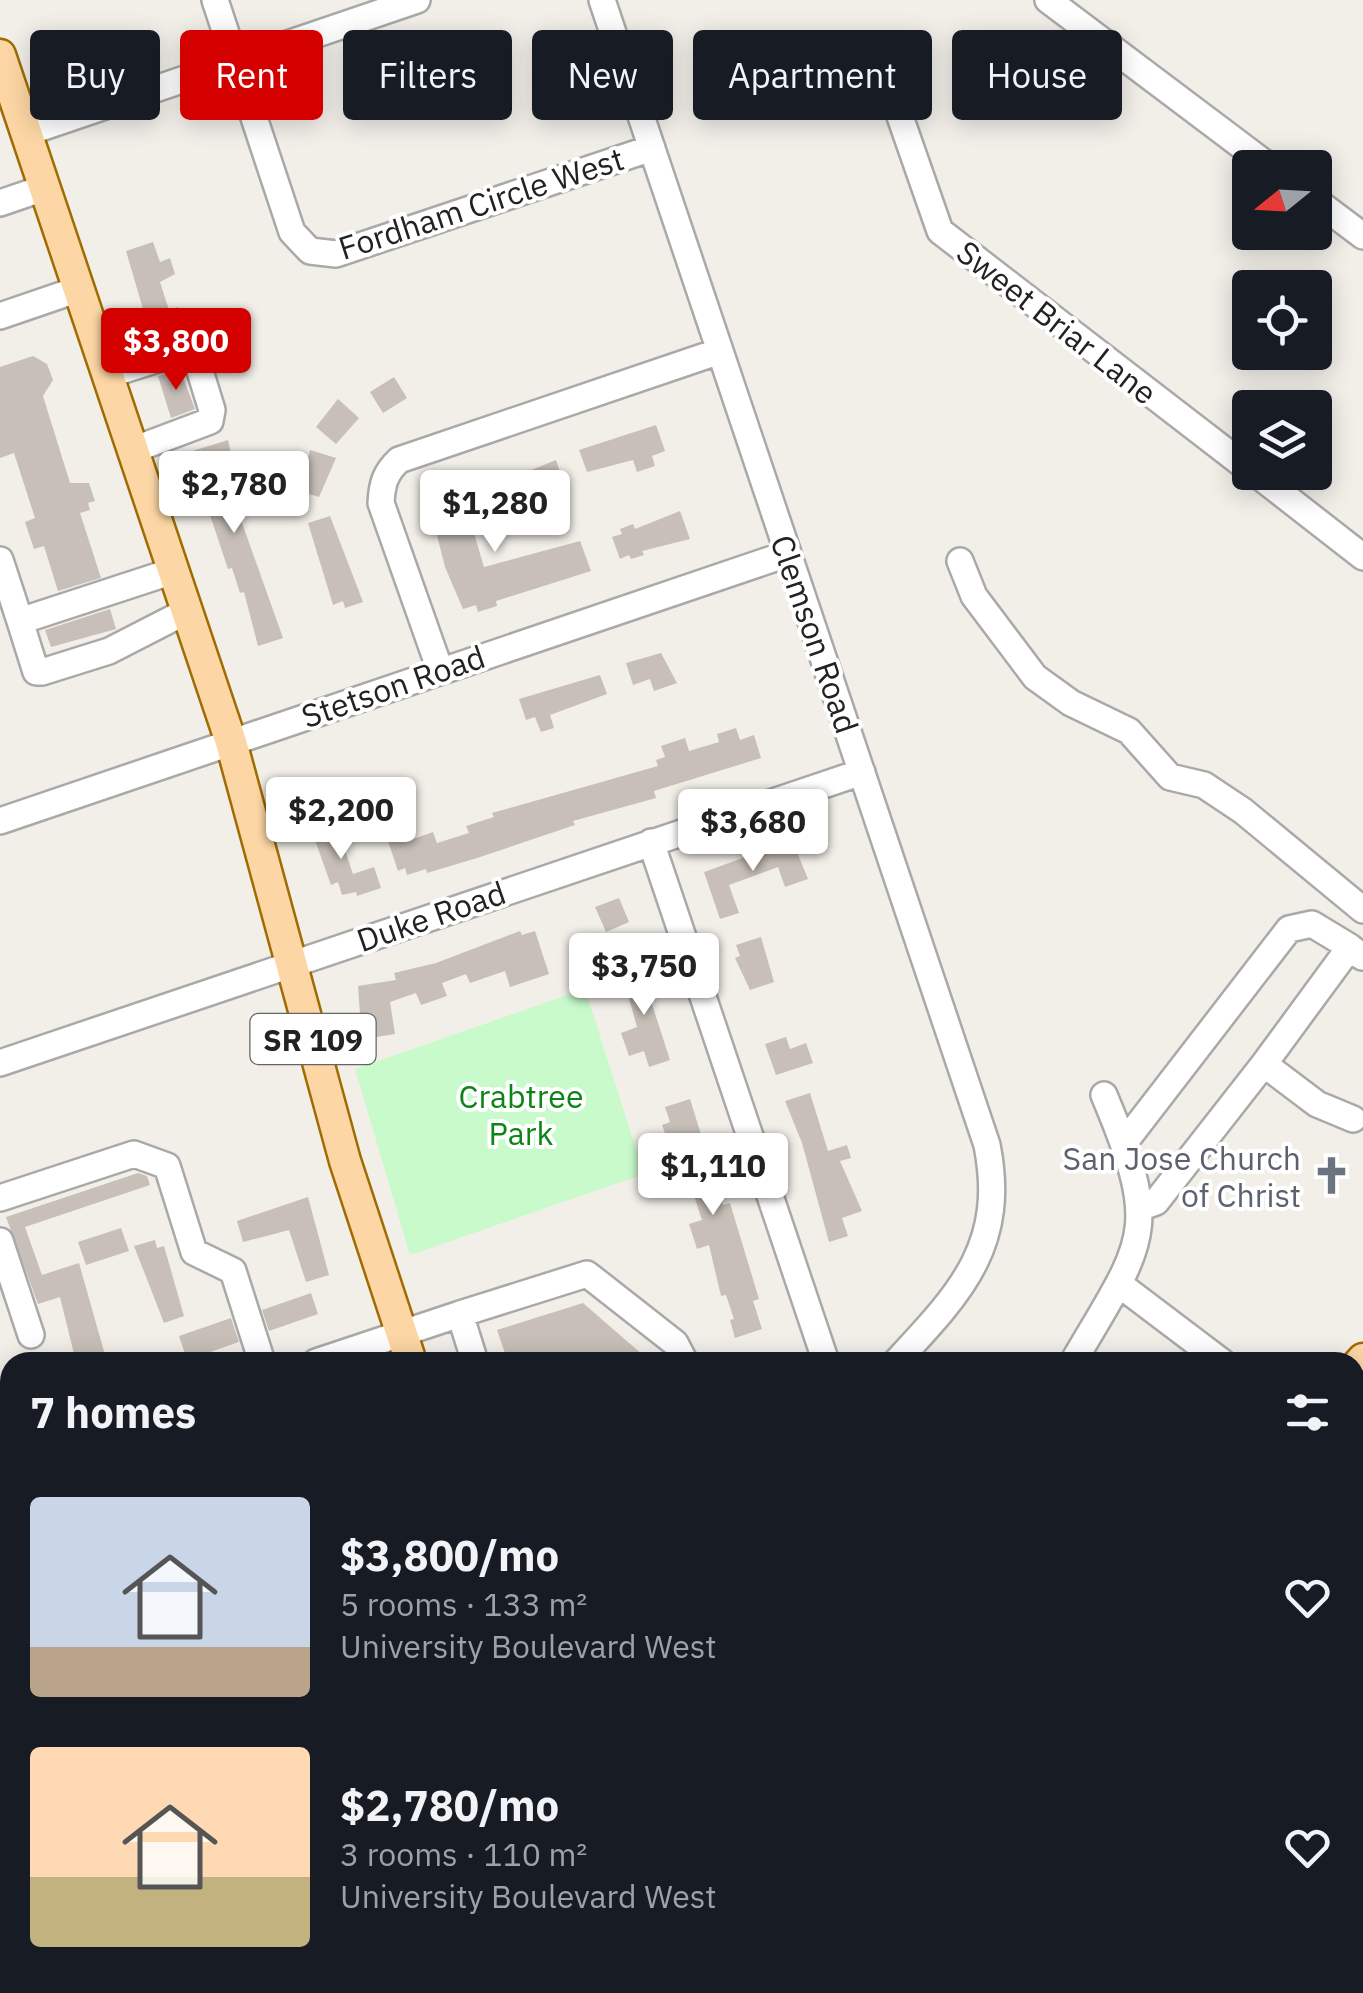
<!DOCTYPE html>
<html lang="en">
<head>
<meta charset="utf-8">
<style>
	:root { --surface:#171b24; --page:#20242c; --text:#f1f3f6; --muted:#9ea1a6; --accent:#d40000 }
	body { margin:0; font-family:"IBM Plex Sans",sans-serif; background:var(--page); color:var(--text); height:100vh; display:flex; flex-direction:column; font-size:38px; white-space:nowrap }
	* { box-sizing:border-box; margin:0 }
	p { font-size:32px; color:var(--muted) }
	.icon { flex:none; width:55px; height:55px; fill:none; stroke:currentColor; stroke-width:2; stroke-linecap:round; stroke-linejoin:round }
	.map { position:relative; flex:1; overflow:hidden }
	.sheet { position:absolute; left:0px; top:1352px; width:1365px; height:642px; display:flex; flex-direction:column; background:var(--surface); border-radius:30px 30px 0 0; box-shadow:0 5px 25px #0003 }
	.sheet>* { flex:none }
	.hud { position:absolute; left:30px; top:30px; width:1305px; height:90px; display:flex; gap:20px }
	.needle { width:65px; rotate:252deg }
	.fabs { position:absolute; left:1232px; top:150px; display:grid; gap:20px }
	.fabs a { display:grid; place-items:center; width:100px; height:100px; border-radius:10px; background:var(--surface); box-shadow:0 5px 25px #0003; font-size:50px }
	.price { position:absolute; translate:-50% -85px; padding:0 22px; border-radius:10px; background:#fff; color:#222; font-size:32px; line-height:65px; filter:drop-shadow(0 2px 5px #0008) }
	.price::after { content:''; position:absolute; left:50%; top:60px; width:30px; height:22px; margin-left:-15px; background:inherit; clip-path:polygon(0 0,100% 0,50% 100%) }
	.price.selected { background:var(--accent); color:#fff }
	ul { padding:0; list-style:none }
	li { display:flex; align-items:center; gap:30px; height:250px; padding:0 30px }
	li span { display:grid; place-items:center; flex:none; width:280px; height:200px; border-radius:10px; color:#555 }
	li>.icon { margin-inline-start:auto }
	span .icon { width:120px; height:120px; fill:#fffc; stroke-width:1 }
	li b { font-size:42px }
	h2 { display:flex; justify-content:space-between; align-items:center; height:120px; padding:0 30px; font-size:42px }
	.chip { padding:0 35px; border-radius:10px; background:var(--surface); box-shadow:0 5px 25px #0003; font-size:35px; line-height:90px }
	.chip.selected { background:var(--accent); color:#fff }
	.map>svg:first-child { display:block }
	.park { fill:#c8facc }
	.water { fill:#aad3df }
	.building { fill:#c7bfb8 }
	.lines { fill:none; stroke-linecap:round; stroke-linejoin:round }
	.minor-casing { stroke:#a9a9a9; stroke-width:30 }
	.major-casing { stroke:#a06b00; stroke-width:35 }
	.minor { stroke:#fff; stroke-width:25 }
	.major { stroke:#fcd6a4; stroke-width:30 }
	.labels { text-anchor:middle; dominant-baseline:central; stroke-width:8; stroke-linejoin:round; paint-order:stroke }
	.shield { fill:#fff; stroke:#646464; stroke-width:2.5 }
	.shield-label { font-size:30px; font-weight:bold; fill:#222 }
	.street-label { font-size:32px; fill:#222; stroke:#fff }
	.park-label { font-size:32px; fill:#0c8416; stroke:#fff }
	.worship-label { font-size:32px; fill:#5b616d; stroke:#fff; text-anchor:end }
</style>
</head>
<body>
<div class="map">
<svg width="1363" height="1993" viewBox="0 0 1363 1993">
	<rect width="100%" height="100%" fill="#f2efe9"/>
	<path class="park" d="M585 989 644 1174 410 1255 355 1069Z"/>
	<path class="water" d="M0 1776 10 1785V1985H75L79 1993H0Z"/>
	<path class="building" d="M153 242 160 262 170 258 175 274 160 282 169 310 178 307 185 329 166 335 164 330 154 333 149 318 146 319 126 251Z
		M33 356 47 364 53 380 43 396 70 483H89L95 501 88 503 90 510 80 513 101 578 58 591 44 546 34 549 25 522 35 518 14 453 0 458V367Z
		M180 369 195 409 171 418 158 376Z
		M394 377 407 398 383 413 370 392Z
		M338 399 359 418 336 444 316 427Z
		M656 425 665 451 652 456 655 466 637 472 633 460 587 472 579 450Z
		M228 440 236 475 226 478 283 638 258 646 244 592 240 593 232 568 228 569 189 452Z
		M310 450 336 458 319 497 299 491 303 475 293 472 297 455 308 458Z
		M556 460 565 486 526 496 519 475Z
		M493 484 503 513 471 523 484 567 580 541 591 571 496 601 497 606 478 612 476 605 463 609 445 567 430 508Z
		M680 511 690 539 642 551 644 555 631 559 629 555 620 559 612 537 622 534 620 529 633 524 635 529Z
		M330 516 363 602 345 608 343 601 333 605 308 523Z
		M110 609 116 629 51 647 45 630Z
		M661 653 677 683 654 691 650 679 633 685 626 663Z
		M600 675 607 694 550 715 554 728 541 732 535 717 526 720 519 699Z
		M736 728 740 740 754 735 761 758 654 791 656 798 573 821 575 825 477 858 427 873 426 869 407 875 405 868 398 871 387 838 402 833 405 842 433 832 437 843 469 833 466 826 494 817 492 813 658 766 656 760 665 757 661 746 685 738 689 751 719 742 717 734Z
		M334 818 353 874 374 867 381 888 357 896 356 892 342 895 338 882 331 885 310 826Z
		M792 840 808 879 785 887 778 867 729 885 739 913 720 919 704 872Z
		M619 898 629 922 606 932 595 907Z
		M520 931 522 935 535 931 549 974 510 987 505 971 470 983 466 974 442 983 447 996 421 1005 416 993 390 1002 395 1034 359 1040 355 1019 360 1014 358 986 396 980 394 973 436 963Z
		M761 937 774 982 750 990 735 958 740 956 736 945Z
		M648 964 658 995 650 998 670 1060 649 1067 644 1051 629 1056 621 1033 637 1027 622 973Z
		M786 1037 790 1049 806 1043 813 1063 776 1075 765 1044Z
		M810 1093 828 1151 847 1145 851 1158 840 1161 862 1211 842 1218 848 1236 829 1242 802 1143 785 1101Z
		M690 1099 723 1205 730 1203 759 1299 753 1301 762 1329 735 1338 730 1320 734 1319 726 1295 721 1296 709 1245 697 1249 689 1224 702 1220 690 1184 684 1187 662 1125 670 1122 665 1107Z
		M138 1173 147 1176 150 1185 25 1227 42 1275 79 1263 107 1362H76L60 1297 38 1304 6 1217Z
		M308 1197 329 1275 306 1282 289 1230 243 1242 237 1221Z
		M121 1228 129 1251 86 1265 78 1242Z
		M155 1240 157 1248 164 1246 184 1316 164 1323 134 1246Z
		M311 1293 318 1314 269 1331 262 1310Z
		M583 1303 651 1362H508L497 1330Z
		M231 1318 239 1342 187 1360 179 1336Z"/>
	<g class="lines">
		<defs>
			<path id="minor" d="M215 0 292 232 310 251 336 254 652 148
				M602 0 987 1145C1007 1246 960 1293 896 1362
				M1048 0 1271 168
				M889 85 940 231 1250 470
				M26 133 417 0
				M1315 200 1363 236
				M0 203 44 188
				M0 316 79 289
				M108 375 180 352 196 358 212 410 210 421 133 450
				M1254 472 1363 557
				M0 560 20 621 173 571
				M960 561 974 596 1035 677 1071 703 1129 731 1170 777 1204 785 1243 811 1363 910
				M20 621 36 672H42L109 651 187 611
				M440 670 381 503C382 484 385 473 399 460L720 351
				M0 821 787 554
				M651 842 826 1362
				M0 1063 862 772
				M1264 1064 1350 947 1362 957
				M1124 1143 1289 929 1312 924 1350 947
				M0 1198 134 1154 167 1166 194 1252 233 1271 262 1362
				M1142 1207 1156 1202 1264 1064 1317 1104 1353 1119
				M0 1241 31 1335
				M1119 1284 1222 1362
				M316 1362 460 1314
				M475 1362 460 1314 587 1274 675 1343 685 1362
				M1073 1362C1145 1239 1162 1233 1104 1095
				M0 1421 10 1432
				M1355 1443 1363 1450
				M0 1523 10 1505
				M0 1672 10 1683
				M1355 1856 1363 1852
				M558 1985 560 1993
				M1070 1985 1072 1993
				M1278 1985 1280 1993
				M393 1993 401 1985
				M981 1993 1004 1985"/>
			<path id="major" d="M0 55 231 742 345 1161 411 1362
				M1355 1368 1363 1359
				M636 1985 643 1993
				M763 1993 771 1985
				M800 1993 807 1985"/>
		</defs>
		<use href="#minor" class="minor-casing"/>
		<use href="#major" class="major-casing"/>
		<use href="#minor" class="minor"/>
		<use href="#major" class="major"/>
	</g>
	<defs>
		<symbol id="church-bare" viewBox="-9 -9 18 18"><path d="M-1.2-6h2.4v3.5h3.3v2.4h-3.3V6h-2.4V-.1h-3.3v-2.4h3.3Z" fill="#6b7280" stroke="#fff" stroke-width="2.5" paint-order="stroke"/></symbol>
	</defs>
	<g fill-rule="evenodd">
		<use href="#church-bare" x="1304" y="1148" width="55" height="55"/>
	</g>
	<g class="labels">
		<rect class="shield" x="250.5" y="1014" width="125" height="50" rx="8"/>
		<g class="shield-label">
			<text x="313" y="1039">SR 109</text>
		</g>
		<g class="street-label">
			<text transform="translate(481 203) rotate(-18)">Fordham Circle West</text>
			<text transform="translate(1057 322) rotate(38)">Sweet Briar Lane</text>
			<text transform="translate(815 634) rotate(71)">Clemson Road</text>
			<text transform="translate(393 686) rotate(-19)">Stetson Road</text>
			<text transform="translate(431 916) rotate(-19)">Duke Road</text>
		</g>
		<g class="park-label">
			<text x="521" y="1096">Crabtree<tspan x="521" dy="37">Park</tspan></text>
		</g>
		<g class="worship-label">
			<text x="1301" y="1158">San Jose Church<tspan x="1301" dy="37">of Christ</tspan></text>
		</g>
	</g>
</svg>
<div class="fabs">
<a><svg class="needle" viewBox="-14 -14 28 28"><path d="M0-13l5 13h-10z" fill="#e53935"/><path d="M0 13l5-13h-10z" fill="#9ea1a6"/></svg></a>
<a><svg class="icon" aria-label="locate" viewBox="0 0 24 24"><circle cx="12" cy="12" r="6"/><path d="M12 2v4M12 18v4M2 12h4M18 12h4"/></svg></a>
<a><svg class="icon" aria-label="layers" viewBox="0 0 24 24"><path d="M12 4l9 5-9 5-9-5zM3 14l9 5 9-5"/></svg></a>
</div>
<b class="price selected" style="left:176px;top:393px">$3,800</b>
<b class="price" style="left:234px;top:536px">$2,780</b>
<b class="price" style="left:495px;top:555px">$1,280</b>
<b class="price" style="left:341px;top:862px">$2,200</b>
<b class="price" style="left:753px;top:874px">$3,680</b>
<b class="price" style="left:644px;top:1018px">$3,750</b>
<b class="price" style="left:713px;top:1218px">$1,110</b>
<div class="hud">
<a class="chip">Buy</a>
<a class="chip selected">Rent</a>
<a class="chip">Filters</a>
<a class="chip">New</a>
<a class="chip">Apartment</a>
<a class="chip">House</a>
</div>
<section class="sheet">
<h2>7 homes<svg class="icon" aria-label="filters" viewBox="0 0 24 24"><path d="M4 7h16M4 17h16"/><circle cx="9" cy="7" r="2"/><circle cx="15" cy="17" r="2"/></svg></h2>
<ul>
<li><span style="background:linear-gradient(#c9d6e8 75%,#b9a48a 0)"><svg class="icon" aria-label="home" viewBox="0 0 24 24"><path d="M3 11l9-7 9 7M6 9v11h12V9"/></svg></span><div><b>$3,800/mo</b><p>5 rooms · 133 m²</p><p>University Boulevard West</p></div><svg class="icon" aria-label="heart" viewBox="0 0 24 24"><path d="M12 20l-8-8c-3-5 5-10 8-4 3-6 11-1 8 4z"/></svg></li>
<li><span style="background:linear-gradient(#ffd9b3 65%,#c2b280 0)"><svg class="icon" aria-label="home" viewBox="0 0 24 24"><path d="M3 11l9-7 9 7M6 9v11h12V9"/></svg></span><div><b>$2,780/mo</b><p>3 rooms · 110 m²</p><p>University Boulevard West</p></div><svg class="icon" aria-label="heart" viewBox="0 0 24 24"><path d="M12 20l-8-8c-3-5 5-10 8-4 3-6 11-1 8 4z"/></svg></li>
</ul>
</section>
</div>
</body>
</html>
